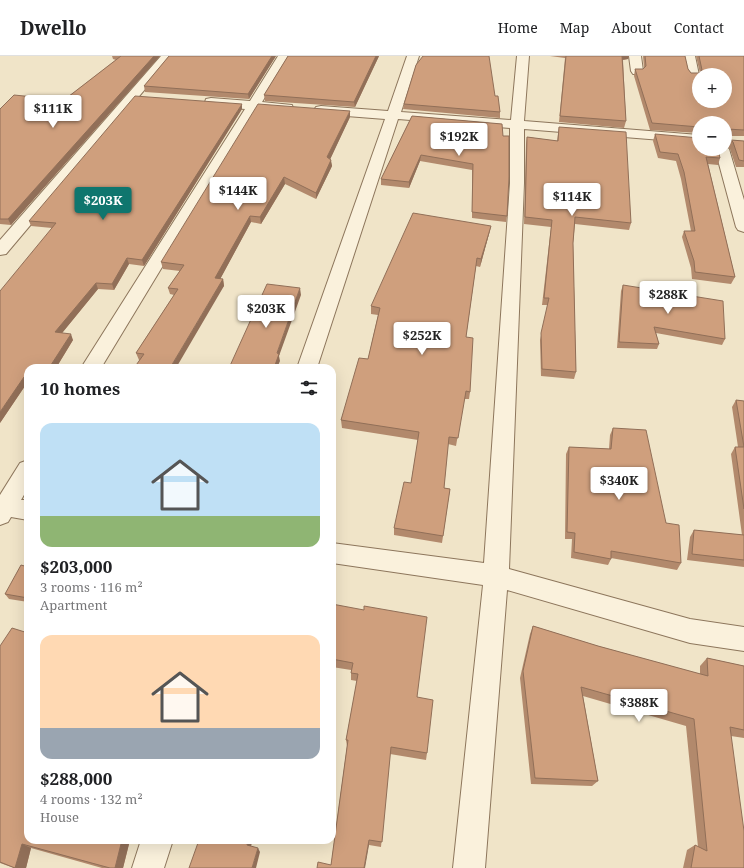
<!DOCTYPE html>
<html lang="en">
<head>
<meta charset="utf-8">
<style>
	:root { --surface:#fff; --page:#f2f2f2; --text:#202124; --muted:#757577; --line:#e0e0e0; --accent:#0f766e }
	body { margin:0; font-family:"Noto Serif",serif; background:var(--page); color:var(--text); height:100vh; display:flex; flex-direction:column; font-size:15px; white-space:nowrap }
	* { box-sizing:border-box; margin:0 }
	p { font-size:13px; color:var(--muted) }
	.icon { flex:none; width:22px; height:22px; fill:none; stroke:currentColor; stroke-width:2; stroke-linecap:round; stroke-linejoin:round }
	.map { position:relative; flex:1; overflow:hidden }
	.side { position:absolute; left:24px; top:308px; width:312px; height:480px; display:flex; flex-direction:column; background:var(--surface); border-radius:12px; box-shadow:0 4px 16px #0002 }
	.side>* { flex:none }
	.controls { position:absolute; left:692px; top:12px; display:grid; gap:8px }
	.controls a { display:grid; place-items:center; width:40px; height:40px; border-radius:50%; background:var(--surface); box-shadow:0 4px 16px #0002; font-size:20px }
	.price { position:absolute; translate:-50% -34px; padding:0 9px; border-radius:4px; background:#fff; color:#222; font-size:13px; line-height:26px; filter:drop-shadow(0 1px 2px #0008) }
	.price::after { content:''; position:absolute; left:50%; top:24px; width:12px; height:9px; margin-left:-6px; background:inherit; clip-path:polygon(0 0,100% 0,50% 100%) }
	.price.current { background:var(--accent); color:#fff }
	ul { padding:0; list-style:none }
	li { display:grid; align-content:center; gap:8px; height:212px; padding:0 16px }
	li span { display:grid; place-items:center; height:124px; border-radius:12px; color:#555 }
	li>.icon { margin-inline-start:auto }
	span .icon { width:72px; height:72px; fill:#fffc; stroke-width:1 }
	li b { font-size:17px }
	h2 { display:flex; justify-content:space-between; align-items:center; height:48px; padding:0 16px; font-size:17px }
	header { display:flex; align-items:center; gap:24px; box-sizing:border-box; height:56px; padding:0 20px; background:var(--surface); border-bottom:1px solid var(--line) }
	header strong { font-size:19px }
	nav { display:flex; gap:22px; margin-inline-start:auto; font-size:14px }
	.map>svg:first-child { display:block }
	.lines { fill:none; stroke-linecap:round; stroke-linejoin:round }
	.minor-casing { stroke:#8d765c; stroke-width:2 }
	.minor { fill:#faf1dc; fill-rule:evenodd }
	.wall { fill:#b2896c }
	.shaded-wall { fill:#916f58 }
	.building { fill:#cf9f7d; stroke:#916f58; fill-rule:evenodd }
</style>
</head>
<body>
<header>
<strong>Dwello</strong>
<nav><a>Home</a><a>Map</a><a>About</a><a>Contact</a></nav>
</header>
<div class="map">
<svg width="744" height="812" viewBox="0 0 744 812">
	<rect width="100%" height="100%" fill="#f0e4c8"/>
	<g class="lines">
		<defs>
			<path id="minor" d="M161 0H173L6 198 0 199V184Z
				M278 0H290L262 46 292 49 293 52 292 55 287 56 257 54 101 312H81L245 53 211 50 206 49 205 46 206 43 211 42 250 45Z
				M407 0H419L401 56 511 64 517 0H529L524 65 699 79V87L524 73V127L509 513 690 563 744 571V595L690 587 507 534 485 812H453L483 529 332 507V487L484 507 510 127V72L398 63 317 312H297L385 63 321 58 316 57 314 54 316 51 321 50 388 55Z
				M629 0H641L643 15 641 18H633L631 15Z
				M683 0H695L699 19 697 22H689L687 19Z
				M725 90 729 93 744 144V176L738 174 736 171 715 93H725Z
				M28 404V432L21 444H28V464L11 461 8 466 0 469V439L20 407Z
				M141 784H173L164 812H132Z"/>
		</defs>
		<use href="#minor" class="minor-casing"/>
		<use href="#minor" class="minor"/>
	</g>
	<path class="wall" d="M112 0H160L11 169 0 168V53L64 44 116 4 113 3Z
		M169 0H276L249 43 145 36 144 30Z
		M288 0H379L355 51 265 45 264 39Z
		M550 0H629L628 3 623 4 626 65 624 72 559 66 565 2Z
		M643 0H685L688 13 691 17H700L696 0H744V80H726V85L725 88V67H699V77L650 74 634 20 635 13H643L644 12Z
		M495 40 500 56V62L403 53 404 48Z
		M242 53 144 210 129 208 114 234 98 233 62 277 73 284 56 312H28V327H27L0 367 52 172 31 170 29 165Z
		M412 60 502 68 507 160 506 166 472 162V114L420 105 409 132 381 129V123Z
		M350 61 330 103 332 110 316 143 285 128 261 168 251 166 220 223H223L224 230 140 304H139L136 297 174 239 170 238 168 232 180 215 163 213 161 206Z
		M559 71 631 167 629 174 575 168 573 187 576 316 574 323 541 320 540 284 548 249H542L551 171 524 168 526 88 527 81 557 85Z
		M655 78 720 102 718 109 708 108 735 221 731 228 692 223 691 212 682 181 684 175H691L681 123 676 105 658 102 653 85Z
		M731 84 744 85V111H736L730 93 728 91Z
		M491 170 489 178 480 211 476 210 466 281 470 336 469 343H464L456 390 448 388 444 432 450 433 442 487 394 479V472L411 427 418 384 342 372 341 364 368 303 378 259 371 258V250Z
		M623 229 725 283 722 289 656 277 659 288 657 293 617 292 621 235Z
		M736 344 744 345V511L687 504 690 481 694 474 742 479 731 398 735 391H738L732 351Z
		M613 372 666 467 681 507 677 514 611 502V503L608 509 571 502 572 483H565L566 398 569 391 609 393 610 379Z
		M28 511V546L9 543 5 538Z
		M332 548 417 641 427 697 426 704 390 698 381 791 369 789 331 809 347 690 346 684 357 625 351 624V614L332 611Z
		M533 570 598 590 700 618V610L707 602 744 610V682L731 680 744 812H683L687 794 695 789 698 791 686 670 583 640 598 725 592 730 531 728 520 622 530 578Z
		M0 590 28 784H130L123 812H102L31 792 26 812H14L0 807Z"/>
	<path class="shaded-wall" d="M154 0H160L11 169 8 163Z
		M272 0H276L249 43 248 38Z
		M376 0H379L355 51 354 46Z
		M622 0H629L628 3 621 4Z
		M242 48V53L144 210 142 204Z
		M350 55V61L328 108 327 101Z
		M421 99 420 105 409 132V126Z
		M331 104 332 110 316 143V137Z
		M284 121 285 128 261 168 260 161Z
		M250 160 251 166 217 229 215 222Z
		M491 170 489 178 480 211 481 203Z
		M127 202 129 208 114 234 112 228Z
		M223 223 224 230 176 312H170Z
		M96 227 98 233 58 282 55 276Z
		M300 232 301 239 279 300 280 305 277 312H274L277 297Z
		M71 278 73 284 56 312H49Z
		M24 321 27 327 0 367V356Z
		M122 784H130L123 812H115Z
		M248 784H253L250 793 247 789Z
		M369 784V789L365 812H364Z
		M22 788 31 792 26 812H15Z
		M258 792 260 796 256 812H252Z"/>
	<path class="building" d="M121 0H154L8 163H0V53L14 39 64 44Z
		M169 0H272L248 38 144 30Z
		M288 0H376L354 46 264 39Z
		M423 0H489L495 40H498L500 56 404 48 416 9Z
		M566 0H622L626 65 560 60Z
		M645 0H685L688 13 691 17H699L702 14 699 0H744V74L727 73 726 85H725V67H699V71L652 67 635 13H643L646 10ZM699 19H725V45H699Z
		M135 40 242 48 142 204 127 202 112 228 96 227 55 276 71 278 49 312H28V321H24L0 356V235L56 167 29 165Z
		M258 48 350 55 327 101 331 104 316 137 284 121 260 161 250 160 215 222 223 223 170 312H134L144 298 136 297 178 233 168 232 184 209 161 206Z
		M412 60 502 68 503 80H509V121L507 160 472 156 473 108 421 99 409 126 381 123Z
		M559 71 626 76 631 167 575 161 573 187 576 316 542 313 541 277 549 242H544L552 164 525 161 527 81 558 85Z
		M655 78 699 82V93H718L720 102 706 101 735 221 695 216 694 205 684 175H695L684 116 678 98 660 96Z
		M731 84 744 85V105L739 104 733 86Z
		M413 157 491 170 481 203 477 202 466 281 473 282 470 336 466 335 458 382 449 381 444 432 450 433 443 480 394 472 404 426 411 427 419 376 341 364 359 302 368 303 380 252 371 250Z
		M267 228 300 232 277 297 279 298 274 312H229Z
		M623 229 723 245 725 283 654 271 659 288 619 286Z
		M736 344 744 345V453L735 391H744Z
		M613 372 646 374 666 467 679 469 681 507 611 495V503L574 496 575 477 567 476 569 391 611 393Z
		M694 474 744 479V504L692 498Z
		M21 509 28 511V542L5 538Z
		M332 548 364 554V550L427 561 417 641 433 644 427 697 391 691 382 786 369 784 364 812H317L318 806 331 809 348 684H346L358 618 351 617 353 607 332 603Z
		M533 570 598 590 708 620 707 602 744 610V674L730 671 744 775V812H691L695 789 707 795 694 663 581 631 598 725 535 722 523 615Z
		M12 572 28 577V784H122L115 812H110L22 788 15 812 0 806V590Z
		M199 784H248L247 789 258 792 252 812H189Z"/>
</svg>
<div class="controls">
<a>+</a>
<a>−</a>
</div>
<b class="price" style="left:53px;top:73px">$111K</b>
<b class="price" style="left:459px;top:101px">$192K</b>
<b class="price" style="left:238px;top:155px">$144K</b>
<b class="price" style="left:572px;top:161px">$114K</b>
<b class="price current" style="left:103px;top:165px">$203K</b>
<b class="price" style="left:668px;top:259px">$288K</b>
<b class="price" style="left:266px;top:273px">$203K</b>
<b class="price" style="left:422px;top:300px">$252K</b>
<b class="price" style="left:619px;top:445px">$340K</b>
<b class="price" style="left:639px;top:667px">$388K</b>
<section class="side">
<h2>10 homes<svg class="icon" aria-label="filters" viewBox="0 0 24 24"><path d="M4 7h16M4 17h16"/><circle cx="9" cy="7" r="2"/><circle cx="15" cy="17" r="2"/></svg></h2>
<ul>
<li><span style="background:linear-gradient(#bfe0f5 75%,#8fb573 0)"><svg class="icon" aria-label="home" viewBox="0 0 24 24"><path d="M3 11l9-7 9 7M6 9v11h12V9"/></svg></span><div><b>$203,000</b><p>3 rooms · 116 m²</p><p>Apartment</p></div></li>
<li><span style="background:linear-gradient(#ffd9b3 75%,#9aa5b1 0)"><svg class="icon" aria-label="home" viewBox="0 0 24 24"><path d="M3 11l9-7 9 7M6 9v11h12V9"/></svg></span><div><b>$288,000</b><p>4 rooms · 132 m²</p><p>House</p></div></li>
</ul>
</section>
</div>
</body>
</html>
